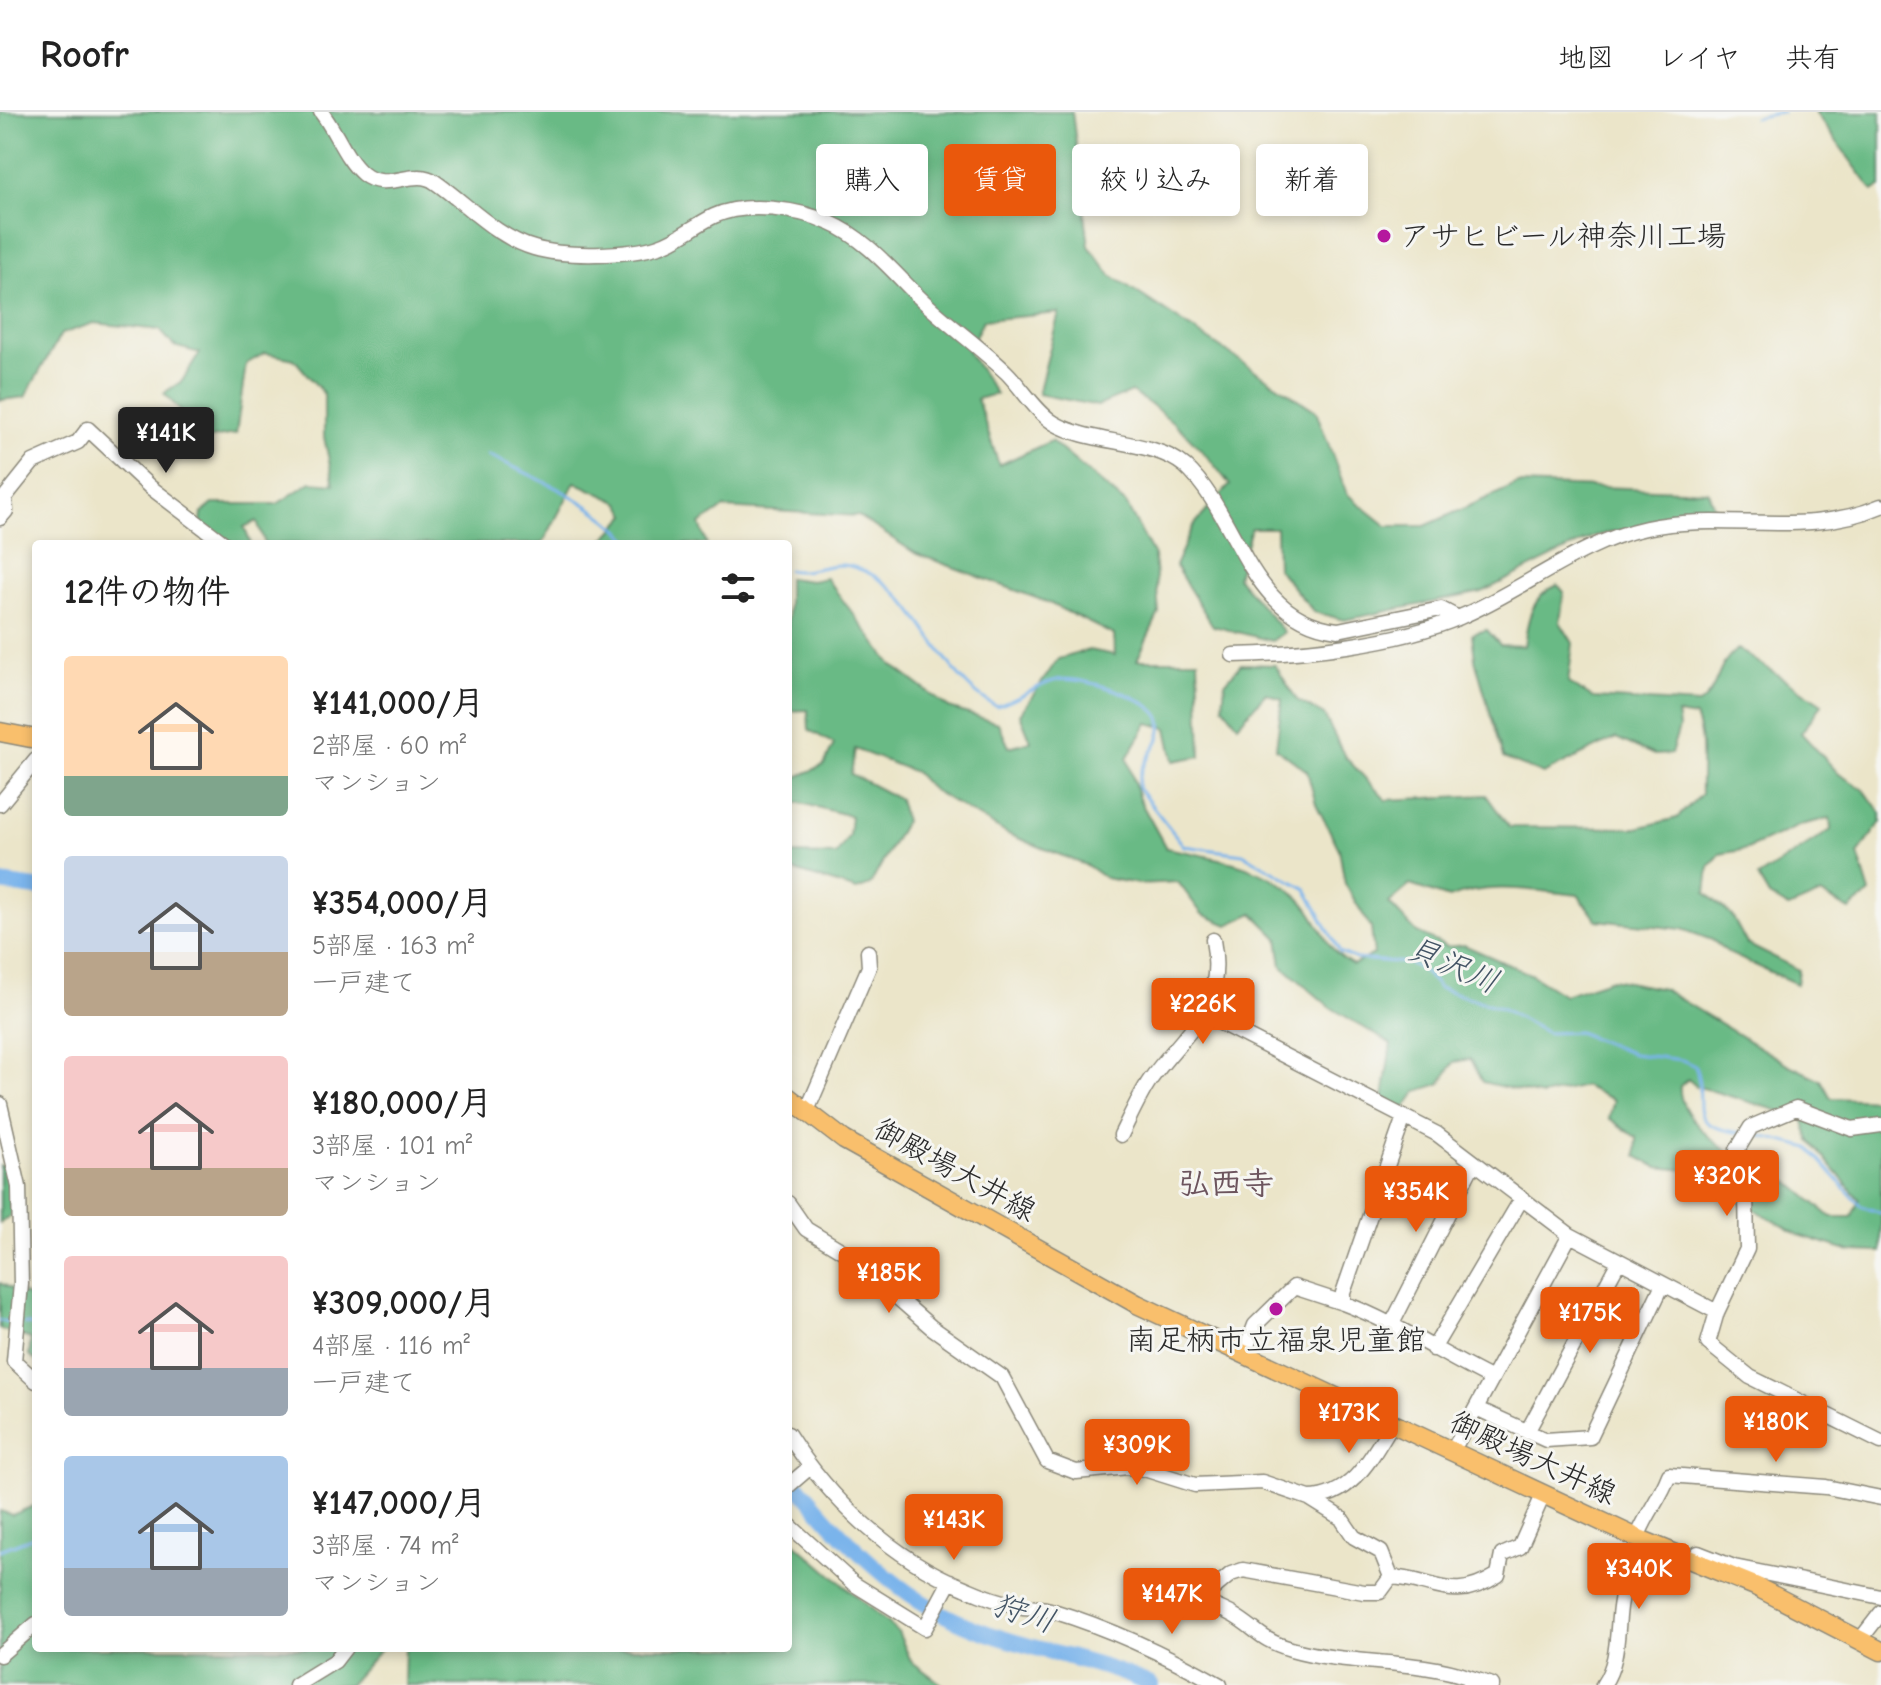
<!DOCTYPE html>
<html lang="ja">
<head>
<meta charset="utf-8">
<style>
	:root { --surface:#fff; --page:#f6f6f6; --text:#222; --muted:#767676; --line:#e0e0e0; --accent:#ea580c }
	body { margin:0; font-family:"Comic Neue","Klee One",sans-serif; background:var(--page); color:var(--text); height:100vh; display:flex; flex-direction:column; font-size:30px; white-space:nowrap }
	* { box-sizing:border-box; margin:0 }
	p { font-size:26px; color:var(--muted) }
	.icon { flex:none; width:44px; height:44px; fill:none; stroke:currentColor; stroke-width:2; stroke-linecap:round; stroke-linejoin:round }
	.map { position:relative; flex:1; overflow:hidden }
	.sheet { position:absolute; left:32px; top:428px; width:760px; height:1112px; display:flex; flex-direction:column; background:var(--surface); border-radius:8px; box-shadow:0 4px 12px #0003 }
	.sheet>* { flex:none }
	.hud { position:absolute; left:816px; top:32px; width:760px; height:72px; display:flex; gap:16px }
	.price { position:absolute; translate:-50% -68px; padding:0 18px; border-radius:8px; background:var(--accent); color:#fff; font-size:26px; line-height:52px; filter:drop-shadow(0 2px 4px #0008) }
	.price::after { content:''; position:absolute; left:50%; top:48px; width:24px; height:18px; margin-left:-12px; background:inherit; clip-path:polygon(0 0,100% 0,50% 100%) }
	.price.current { background:#222; color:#fff }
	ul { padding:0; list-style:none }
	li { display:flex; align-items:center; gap:24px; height:200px; padding:0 32px }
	li span { display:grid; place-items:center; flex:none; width:224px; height:160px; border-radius:8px; color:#555 }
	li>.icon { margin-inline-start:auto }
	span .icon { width:96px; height:96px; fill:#fffc; stroke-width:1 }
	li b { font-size:34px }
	h2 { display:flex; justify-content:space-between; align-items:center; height:96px; padding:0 32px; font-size:34px }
	.pill { padding:0 28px; border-radius:8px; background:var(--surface); box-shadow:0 4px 12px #0003; font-size:28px; line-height:72px }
	.pill.current { background:var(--accent); color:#fff }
	header { display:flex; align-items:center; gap:48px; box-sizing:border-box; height:112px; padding:0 40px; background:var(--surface); border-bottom:2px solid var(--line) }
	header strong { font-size:38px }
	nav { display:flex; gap:44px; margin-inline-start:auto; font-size:28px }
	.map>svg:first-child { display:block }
	.forest { fill:#69ba85; stroke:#4a7258; stroke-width:2; fill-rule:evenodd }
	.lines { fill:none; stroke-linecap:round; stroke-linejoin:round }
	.stream { stroke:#7ab4eb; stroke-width:3 }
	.river { stroke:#7ab4eb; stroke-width:16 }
	.minor-casing { stroke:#8b887a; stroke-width:17 }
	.major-casing { stroke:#8b887a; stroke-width:21 }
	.minor { stroke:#fff; stroke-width:14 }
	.major { stroke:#f9bf6c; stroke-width:18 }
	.poi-dot { fill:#b5179e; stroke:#f6f6f2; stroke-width:3 }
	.labels { text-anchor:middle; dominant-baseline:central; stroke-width:6; stroke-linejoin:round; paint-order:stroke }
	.poi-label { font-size:30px; fill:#2b2b2b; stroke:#f6f6f2; text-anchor:start }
	.street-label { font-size:30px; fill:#2b2b2b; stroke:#f6f6f2 }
	.water-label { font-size:32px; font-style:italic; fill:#435465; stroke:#f6f6f2 }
	.neighbourhood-label { font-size:32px; font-weight:bold; fill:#6d555e; stroke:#f6f6f2 }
</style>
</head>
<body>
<header>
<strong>Roofr</strong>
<nav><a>地図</a><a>レイヤ</a><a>共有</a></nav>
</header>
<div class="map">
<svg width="1881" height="1573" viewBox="0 0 1881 1573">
	<rect width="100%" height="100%" fill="#f6f6f2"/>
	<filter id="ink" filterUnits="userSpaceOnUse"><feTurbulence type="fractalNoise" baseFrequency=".0125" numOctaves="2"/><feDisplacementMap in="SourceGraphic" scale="16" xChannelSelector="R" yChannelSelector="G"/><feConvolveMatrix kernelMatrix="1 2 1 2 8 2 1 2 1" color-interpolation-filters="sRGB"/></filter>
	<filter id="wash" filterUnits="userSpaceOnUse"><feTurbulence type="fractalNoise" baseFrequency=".006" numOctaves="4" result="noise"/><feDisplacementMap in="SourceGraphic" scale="32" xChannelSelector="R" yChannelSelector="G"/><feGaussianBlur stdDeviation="1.8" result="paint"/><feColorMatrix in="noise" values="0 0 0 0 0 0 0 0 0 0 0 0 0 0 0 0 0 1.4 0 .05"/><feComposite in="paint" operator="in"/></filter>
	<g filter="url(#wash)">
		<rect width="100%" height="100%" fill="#ebe5c9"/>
		<path class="forest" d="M0 0H1072L1089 134 1111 163 1316 299 1347 382 1387 414H1425L1518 372 1708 379 1716 401 1594 424 1482 480 1344 508 1314 500 1277 456 1276 416H1251L1237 465 1284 520 1272 529 1213 514 1175 454 1193 414 1230 373C1202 336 1172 304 1131 280L1098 294 1038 282 1059 201 983 208 968 240 996 282 977 287 999 353 1051 329 1126 392 1154 444 1159 501 1137 548H1198L1201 644 1174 649 1167 616 1148 611 1127 646 1139 687 1166 736C1212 745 1271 753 1304 791 1324 814 1323 837 1353 853L1374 842 1371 816 1345 772 1339 737 1316 692 1307 659 1276 636 1282 587 1266 581 1238 613 1223 594 1225 571 1241 552 1275 553 1297 588 1324 603 1345 645 1386 688 1486 683 1509 715 1637 716 1677 706 1701 682C1700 656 1705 628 1695 605L1677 602 1679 616 1671 642 1654 643 1616 626 1543 662 1503 646 1475 547 1472 522 1487 518 1500 533 1524 534C1527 508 1532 483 1558 473L1564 480 1560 510 1573 531 1568 571 1593 586 1699 592C1720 578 1716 550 1738 537L1822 592 1801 621 1839 662 1863 677 1881 701V710L1858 742 1870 781 1850 798 1821 782 1789 796 1769 784 1758 765 1831 718 1830 706 1801 713 1747 737 1720 742 1709 755 1706 781 1732 804 1747 832 1799 858 1797 872 1730 842 1712 828 1682 817 1597 808 1578 783C1536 779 1488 769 1449 786L1410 773 1389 791 1417 821 1447 835 1464 833 1532 863 1564 883 1612 867 1663 877 1789 953 1821 968 1831 986 1881 988V1140L1850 1139 1799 1123 1687 1058 1657 1055 1636 1044 1637 1026 1609 1006 1614 988 1584 974 1542 984 1482 970 1470 947 1454 950 1440 972 1417 979 1405 996 1383 986 1391 932 1330 895 1282 854 1278 826 1253 801 1228 813 1202 802 1178 770 1138 772 1105 766 1088 754 1008 722 931 677 915 660 855 637 851 662 899 687 905 709 870 773 857 778 788 757V742L836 743 849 724 851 704 801 691H788V669L824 653 834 632 809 618 808 598 788 599V466L811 469 826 466 892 553 949 596 998 611 1009 635 1031 629 1020 602 1058 547 1089 538 1115 543 1114 523 1047 490 915 441 858 404 724 396 700 412 707 432H600L627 403 620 391 575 370 543 431 537 432H265L257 409 244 415 251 432H215L200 419 202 401 213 392H277L311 370 334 372 324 325V282L294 247 265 241 246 252 236 322 206 327 164 281 182 269 200 241 174 234 160 218 94 211 61 222 25 285 0 288ZM1688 967 1696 974 1803 1006 1810 1029 1859 1087 1852 1105H1831L1755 1041C1747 1042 1736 1044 1730 1041 1711 1029 1677 999 1680 974Z
			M1815 0H1881V75L1873 79Z
			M0 1053 8 1055 11 1103 0 1111Z
			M0 1171 36 1188V1249L29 1244 31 1227 0 1217Z
			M36 1393V1536H382L349 1573H0V1399L12 1403Z
			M788 1425 898 1520 911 1549 943 1573H404L405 1536H788Z"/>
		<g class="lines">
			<path class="stream" d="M1754 6 1783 0
				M488 343C540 368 593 388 633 432
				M788 458C809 463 830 449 850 454 923 473 933 562 996 594 1018 589 1035 573 1057 568 1078 563 1157 586 1161 609 1165 635 1138 647 1138 676L1184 734 1243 742 1306 777 1340 840 1356 847 1408 851 1422 858 1439 876 1501 896 1547 921 1578 920 1633 942 1682 948 1695 954C1710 994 1679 1012 1742 1021
				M1754 1022 1809 1036 1861 1094 1881 1101
				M0 1209 12 1210
				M24 1212 36 1214
				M0 1438 36 1424"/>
			<path class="river" d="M0 771 36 776
				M788 1361C832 1416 888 1477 953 1507 1016 1537 1088 1544 1151 1573"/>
		</g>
	</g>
	<g filter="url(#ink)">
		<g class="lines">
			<defs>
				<path id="minor" d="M321 0C336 19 345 47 363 62 386 81 414 55 435 70 467 92 496 125 534 136 564 145 628 144 659 134 678 128 695 113 714 104 746 89 799 97 830 111 866 126 894 161 921 187 948 213 979 234 1007 261 1022 276 1036 300 1054 311 1091 333 1153 327 1185 354 1240 404 1248 508 1338 518L1441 497 1458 506
					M0 406 6 399 5 385 33 350 78 330 88 317 150 375 225 432
					M1233 543C1300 542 1398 532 1460 505 1522 479 1580 430 1646 416 1725 399 1805 427 1881 394
					M0 692 36 648
					M1203 902 1437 1022 1570 1123 1717 1200
					M0 992 19 1075 21 1172 14 1249 36 1269
					M806 1001 869 855 868 840
					M1404 1005 1343 1181V1191C1396 1211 1441 1242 1492 1267
					M1881 1013 1852 1017 1796 996 1751 1015 1737 1038 1746 1080 1747 1137 1717 1200 1708 1231 1750 1265 1881 1330
					M1121 1023C1130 1005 1139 984 1150 968 1186 918 1226 898 1213 828
					M788 1091 806 1117 849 1143 931 1215 1002 1265 1047 1349 1076 1360 1128 1355 1144 1357 1195 1373 1262 1370 1309 1386 1341 1406 1354 1425 1381 1440 1391 1465
					M1393 1210 1473 1052
					M1433 1237 1522 1086
					M1244 1242 1255 1213 1294 1175 1343 1191
					M1476 1296 1546 1328 1590 1325 1663 1172
					M1527 1320 1619 1149
					M788 1322C830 1388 891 1446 965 1476 983 1484 1004 1491 1023 1495 1033 1496 1043 1495 1053 1499 1112 1517 1167 1543 1220 1573
					M1452 1340 1570 1123
					M788 1374 809 1356
					M1309 1386C1353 1385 1372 1344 1393 1310
					M788 1412 854 1472 925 1516 950 1469
					M1637 1426C1646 1402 1660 1387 1669 1363L1826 1375 1881 1386
					M1694 1448 1698 1441 1734 1455 1881 1485
					M1391 1465 1380 1480H1364L1243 1458 1231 1462 1200 1488C1211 1493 1222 1497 1233 1503 1257 1517 1260 1528 1291 1537 1350 1554 1414 1546 1471 1566
					M1391 1465C1435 1467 1450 1493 1498 1463L1502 1443 1520 1435 1544 1381
					M1860 1528 1881 1501
					M0 1543 36 1512
					M1470 1571 1471 1566 1492 1573
					M296 1573 335 1549 345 1536
					M1603 1573C1624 1543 1613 1503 1626 1471L1652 1463 1662 1435"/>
				<path id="major" d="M0 620 36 627
					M788 985 844 1028 1137 1192 1637 1426 1755 1474 1881 1539"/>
			</defs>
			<use href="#minor" class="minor-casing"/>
			<use href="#major" class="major-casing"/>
			<use href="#minor" class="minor"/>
			<use href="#major" class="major"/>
		</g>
	</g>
	<g class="poi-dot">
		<circle cx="1384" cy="124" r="8"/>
		<circle cx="1276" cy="1197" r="8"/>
	</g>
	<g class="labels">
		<g class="poi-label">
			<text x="1400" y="124">アサヒビール神奈川工場</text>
			<text x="1276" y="1228" text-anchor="middle">南足柄市立福泉児童館</text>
		</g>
		<g class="street-label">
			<text transform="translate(955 1058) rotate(29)">御殿場大井線</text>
			<text transform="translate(1533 1346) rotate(25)">御殿場大井線</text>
		</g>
		<g class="water-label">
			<text transform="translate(1453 853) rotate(23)">貝沢川</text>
			<text transform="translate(1024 1501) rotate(18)">狩川</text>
		</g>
		<g class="neighbourhood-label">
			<text x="1226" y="1071">弘西寺</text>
		</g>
	</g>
</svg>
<b class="price current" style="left:166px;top:363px">¥141K</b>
<b class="price" style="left:1203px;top:934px">¥226K</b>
<b class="price" style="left:1727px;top:1106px">¥320K</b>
<b class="price" style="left:1416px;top:1122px">¥354K</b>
<b class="price" style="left:889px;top:1203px">¥185K</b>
<b class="price" style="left:1590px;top:1243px">¥175K</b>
<b class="price" style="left:1349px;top:1343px">¥173K</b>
<b class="price" style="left:1776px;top:1352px">¥180K</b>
<b class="price" style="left:1137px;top:1375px">¥309K</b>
<b class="price" style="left:954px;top:1450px">¥143K</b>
<b class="price" style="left:1639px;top:1499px">¥340K</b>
<b class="price" style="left:1172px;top:1524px">¥147K</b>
<div class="hud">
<a class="pill">購入</a>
<a class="pill current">賃貸</a>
<a class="pill">絞り込み</a>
<a class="pill">新着</a>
</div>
<section class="sheet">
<h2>12件の物件<svg class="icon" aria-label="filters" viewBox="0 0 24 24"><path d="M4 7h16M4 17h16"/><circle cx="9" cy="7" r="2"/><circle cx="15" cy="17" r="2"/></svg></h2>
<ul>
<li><span style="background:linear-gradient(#ffd9b3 75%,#7fa58c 0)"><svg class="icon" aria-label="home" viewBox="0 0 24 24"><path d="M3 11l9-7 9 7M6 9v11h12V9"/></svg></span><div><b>¥141,000/月</b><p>2部屋 · 60 m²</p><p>マンション</p></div></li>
<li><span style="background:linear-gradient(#c9d6e8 60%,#b9a48a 0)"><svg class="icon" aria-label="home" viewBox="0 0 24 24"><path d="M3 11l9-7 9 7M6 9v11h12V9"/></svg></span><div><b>¥354,000/月</b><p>5部屋 · 163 m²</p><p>一戸建て</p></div></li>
<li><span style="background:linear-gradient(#f6c9c9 70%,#b9a48a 0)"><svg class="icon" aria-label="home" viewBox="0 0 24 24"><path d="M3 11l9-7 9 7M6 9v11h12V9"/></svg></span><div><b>¥180,000/月</b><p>3部屋 · 101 m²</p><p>マンション</p></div></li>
<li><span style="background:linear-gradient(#f6c9c9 70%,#9aa5b1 0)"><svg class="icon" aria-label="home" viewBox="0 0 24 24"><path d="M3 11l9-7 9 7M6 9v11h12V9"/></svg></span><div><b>¥309,000/月</b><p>4部屋 · 116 m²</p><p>一戸建て</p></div></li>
<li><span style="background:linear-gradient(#a9c7e8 70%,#9aa5b1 0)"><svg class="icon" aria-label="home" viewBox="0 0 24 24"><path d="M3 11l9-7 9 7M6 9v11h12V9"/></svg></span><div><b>¥147,000/月</b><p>3部屋 · 74 m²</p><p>マンション</p></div></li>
</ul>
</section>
</div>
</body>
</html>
